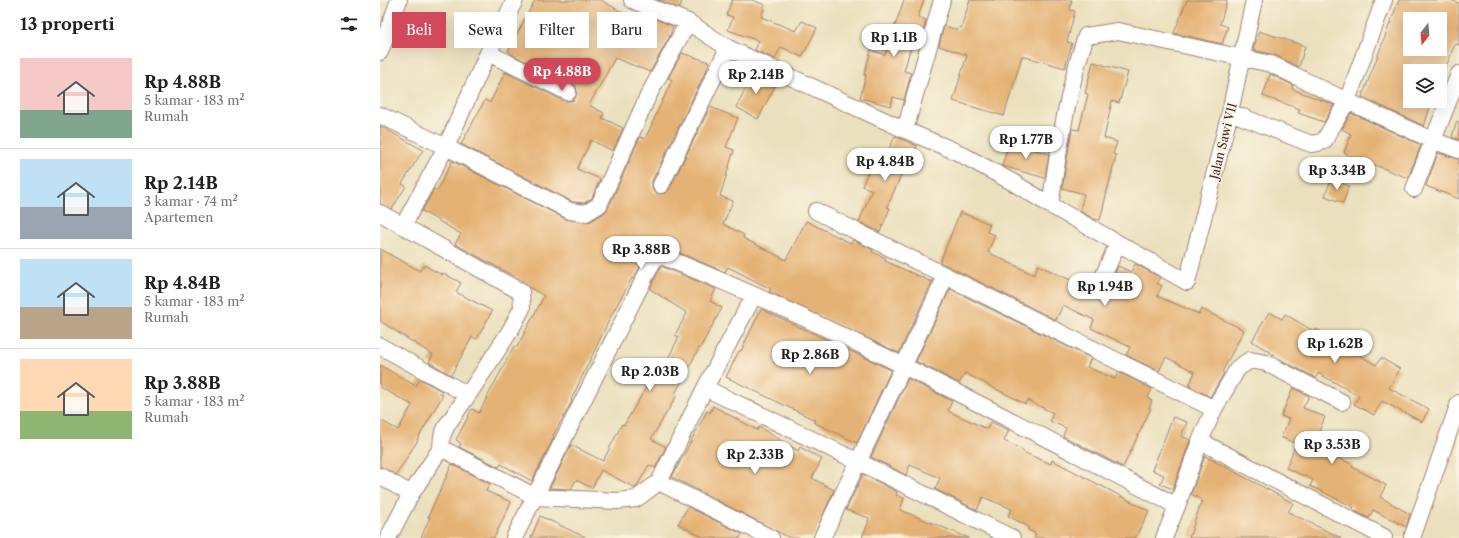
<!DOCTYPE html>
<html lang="id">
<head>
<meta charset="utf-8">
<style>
	:root { --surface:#fff; --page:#f6f6f6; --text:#202124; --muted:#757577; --line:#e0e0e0; --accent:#d1495b }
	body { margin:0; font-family:"Libre Caslon Text",serif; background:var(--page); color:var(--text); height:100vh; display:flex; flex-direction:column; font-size:15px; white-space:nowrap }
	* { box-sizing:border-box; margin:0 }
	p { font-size:13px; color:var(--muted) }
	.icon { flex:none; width:22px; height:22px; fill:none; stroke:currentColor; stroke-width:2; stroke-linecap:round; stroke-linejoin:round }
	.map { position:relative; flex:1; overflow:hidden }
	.panel { display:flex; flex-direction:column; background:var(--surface); width:380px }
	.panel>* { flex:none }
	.banner { position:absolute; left:12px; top:12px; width:380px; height:36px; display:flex; gap:8px }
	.needle { width:26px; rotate:196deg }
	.controls { position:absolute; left:1023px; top:12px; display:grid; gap:8px }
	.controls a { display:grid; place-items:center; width:44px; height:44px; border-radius:0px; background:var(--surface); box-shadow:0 4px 16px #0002; font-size:20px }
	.price { position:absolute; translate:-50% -34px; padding:0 9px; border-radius:14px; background:#fff; color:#222; font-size:13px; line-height:26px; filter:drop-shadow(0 1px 2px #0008) }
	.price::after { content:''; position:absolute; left:50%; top:24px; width:12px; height:9px; margin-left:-6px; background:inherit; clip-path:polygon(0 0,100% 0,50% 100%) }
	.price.on { background:var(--accent); color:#fff }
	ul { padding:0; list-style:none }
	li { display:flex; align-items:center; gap:12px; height:100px; padding:0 20px }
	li+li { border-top:1px solid var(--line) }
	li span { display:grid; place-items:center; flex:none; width:112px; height:80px; border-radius:0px; color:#555 }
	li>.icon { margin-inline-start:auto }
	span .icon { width:48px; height:48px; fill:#fffc; stroke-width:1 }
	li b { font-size:17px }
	h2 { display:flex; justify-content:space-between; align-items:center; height:48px; padding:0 20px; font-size:17px }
	.tag { padding:0 14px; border-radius:0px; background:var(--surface); box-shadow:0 4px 16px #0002; font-size:14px; line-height:36px }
	.tag.on { background:var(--accent); color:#fff }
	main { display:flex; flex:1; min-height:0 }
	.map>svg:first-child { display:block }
	.building { fill:#e5b274; fill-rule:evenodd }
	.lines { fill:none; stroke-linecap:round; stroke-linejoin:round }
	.street-casing { stroke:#9a8074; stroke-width:18 }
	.street { stroke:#fff; stroke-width:16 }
	.labels { text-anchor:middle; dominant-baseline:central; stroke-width:3; stroke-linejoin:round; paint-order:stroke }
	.street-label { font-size:12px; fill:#4a1f2b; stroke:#fcf5e5 }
</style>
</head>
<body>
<main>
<section class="panel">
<h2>13 properti<svg class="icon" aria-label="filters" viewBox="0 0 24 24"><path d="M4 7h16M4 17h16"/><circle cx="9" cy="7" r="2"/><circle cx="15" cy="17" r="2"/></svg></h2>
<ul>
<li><span style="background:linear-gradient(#f6c9c9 65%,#7fa58c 0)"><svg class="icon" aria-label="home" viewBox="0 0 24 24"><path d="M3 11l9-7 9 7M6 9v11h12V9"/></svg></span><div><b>Rp 4.88B</b><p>5 kamar · 183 m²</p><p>Rumah</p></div></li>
<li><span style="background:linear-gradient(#bfe0f5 60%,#9aa5b1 0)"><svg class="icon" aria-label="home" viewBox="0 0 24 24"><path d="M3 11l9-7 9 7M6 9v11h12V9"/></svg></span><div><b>Rp 2.14B</b><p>3 kamar · 74 m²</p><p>Apartemen</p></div></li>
<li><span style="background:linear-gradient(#bfe0f5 60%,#b9a48a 0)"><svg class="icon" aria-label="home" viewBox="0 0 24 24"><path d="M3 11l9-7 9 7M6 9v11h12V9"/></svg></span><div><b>Rp 4.84B</b><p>5 kamar · 183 m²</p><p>Rumah</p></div></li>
<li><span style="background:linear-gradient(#ffd9b3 65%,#8fb573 0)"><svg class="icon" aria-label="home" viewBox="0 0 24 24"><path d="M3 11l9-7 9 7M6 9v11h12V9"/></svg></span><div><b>Rp 3.88B</b><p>5 kamar · 183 m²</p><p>Rumah</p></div></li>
</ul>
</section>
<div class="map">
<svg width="1079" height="538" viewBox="0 0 1079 538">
	<rect width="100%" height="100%" fill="#fcf5e5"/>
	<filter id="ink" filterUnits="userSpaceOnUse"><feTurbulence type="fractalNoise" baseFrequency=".025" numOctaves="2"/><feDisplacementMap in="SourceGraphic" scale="8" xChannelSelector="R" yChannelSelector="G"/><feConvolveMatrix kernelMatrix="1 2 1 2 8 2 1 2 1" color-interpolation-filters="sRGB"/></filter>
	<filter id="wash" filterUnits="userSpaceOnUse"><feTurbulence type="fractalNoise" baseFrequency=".012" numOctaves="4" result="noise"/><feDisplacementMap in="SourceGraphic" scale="16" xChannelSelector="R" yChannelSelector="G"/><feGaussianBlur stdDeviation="0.9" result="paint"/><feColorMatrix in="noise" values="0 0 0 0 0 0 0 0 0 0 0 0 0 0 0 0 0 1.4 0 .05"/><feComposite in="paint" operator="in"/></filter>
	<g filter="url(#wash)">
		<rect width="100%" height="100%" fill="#ebe0bd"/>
		<g id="blocks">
			<path class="building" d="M155 0H221L266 26 270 17 293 26 289 38 270 72 235 58 209 105 224 113 222 118 243 128 233 151 211 140 197 169 220 179 212 198 204 203 193 202 81 144 105 100 110 103 125 72 184 101H189L194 100 196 96 197 91 196 86 192 84 133 55V54L128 51Z
				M278 0H302L300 8Z
				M352 0H372L385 5 381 17 416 31 422 21 437 28 422 57 401 47 395 59 375 50 379 41 348 30 353 17 346 15Z
				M524 0H544L538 17 546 20 541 41 533 39 524 71 531 73 524 100 513 97 511 106 480 98 486 75H484L491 50 505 55Z
				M590 0H692L690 10 695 11 687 42 692 43 685 68 642 56 624 116 573 101 587 55 559 46 564 26 578 30 579 27 581 28Z
				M807 0H847L840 24 848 27 842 44 794 33Z
				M1019 0H1070L1079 3V45L1075 44 1061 79H1060V71H1030V101H1052L1044 126 982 97ZM1030 19H1060V49H1030Z
				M879 31 925 46 919 67 895 55 873 50Z
				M302 53 329 62 327 69 272 181V186L273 191 277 194H282L286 193 289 190 330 107 358 118 346 147 354 150 340 196 353 201 343 224 364 235 363 238 406 260 426 221 468 242 471 243 473 240 493 250 492 252 506 258 505 261 552 282 553 280 519 353 389 292 391 289 348 267 345 272 283 246H277L272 248 265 257 254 279 252 278 231 316 191 400 192 401 173 436 174 437 152 481 121 464 119 467 79 447 81 443 76 440 92 409 99 413 134 346 137 347 164 296 149 287 142 282 143 281 75 244 81 234 42 211 54 189 57 191 72 161 186 219 205 222 211 221 224 213 228 209 260 137 265 139 292 80 288 78Z
				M713 62 748 72 739 103 732 101 724 138 737 142 733 154 736 155 720 220 714 219 700 211 704 194 682 188 692 129 699 130 708 94 705 93Z
				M375 71 388 77 386 81 395 86 378 119 356 107Z
				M890 74 913 85 912 89 954 105 944 122 918 113 920 109 883 96Z
				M971 113 1041 145 1028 178 964 153 971 134 962 129Z
				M1077 121 1079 122V140L1072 137Z
				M0 126 43 150 22 184 26 186 12 209 0 204Z
				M515 136 537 146 527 170 524 169 507 207 510 208 500 232 479 222 492 190 482 186 494 158 503 162Z
				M629 142 669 154 665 178 622 166Z
				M1058 153 1079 159V199L1046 186Z
				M951 179 969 186 963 203 945 196Z
				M580 212 610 224 607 232 615 235 608 252 654 275 658 265 708 288 710 296 714 299H718L723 297 726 294 738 266 751 272 755 264 780 277 777 283 782 286 777 296 819 314 821 309 864 330 842 372 844 373 830 397 809 386 815 372 786 357 779 371 746 355 750 347 711 328 714 320 683 305 676 320 560 262Z
				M0 249 40 271 44 265 62 275 63 273 81 283 76 292 112 311 97 339 92 337 71 375 49 362 53 355 0 321Z
				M281 266 336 289 330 301 342 308 320 348H319L295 394 297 395 271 439 286 447 275 468 269 465 257 486 255 488 221 470 212 488 196 480 191 489 170 488 191 445 223 461 242 424 244 425 270 381 275 384 299 337 295 335 307 313 270 289Z
				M570 289 711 358 707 367 735 379 738 372 772 389 768 398 772 401 769 408H771L743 467 683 436 686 428 670 421 673 413 647 400 645 404 585 373 579 383 536 361Z
				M381 309 511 370 477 443 433 422 435 420 346 377 359 351H361Z
				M889 312 902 319 905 314 935 332 936 329 958 340 957 342 996 365 1001 358 1020 369 1009 388 1049 409 1042 422 1002 401 994 415 974 404 979 396 938 373 936 378 905 362 872 341Z
				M0 365 36 386 40 379 62 391 60 393 63 395 37 440H38L16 475 0 467V420L18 430 32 405 0 387Z
				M528 379 572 401 568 411 607 429 611 422 626 429 629 430 624 441 643 450V452L671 464 672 460 769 511 755 538H654L656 534 647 529 649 527 628 516 632 509 603 497 597 510 555 489 560 478 530 465 526 475 491 457Z
				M913 388 929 396 923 408 945 417 934 444 940 447V449L973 465 972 467 1006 485 1000 497 1030 514 1026 527 993 510 989 518 972 510 974 507 930 486 933 480 906 468 916 444 901 437 909 419 901 416Z
				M333 406 377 430 379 427 418 451 420 447 442 459 432 478 454 490 433 538H410L292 477 327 411 330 413Z
				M793 417 807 422 801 436 810 440 793 489 780 484 784 475 772 470Z
				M825 456 913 503 908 512 961 538H809L822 500 811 494Z
				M72 464 110 484 106 491 131 502 114 538H41L50 517H48Z
				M483 474 517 492 516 495 524 498 520 510 589 538H482L489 521H488L489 518 466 510Z
				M308 507 362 534 360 538H324L298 524Z
				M160 516 207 538H151Z"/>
		</g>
	</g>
	<g filter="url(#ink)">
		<use href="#blocks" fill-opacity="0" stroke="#9a8074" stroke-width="1"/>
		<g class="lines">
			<defs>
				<path id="street" d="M252 0 308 22 348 48 525 130 577 152 634 183 670 205 807 282 850 112 874 0
					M0 52 19 0
					M108 53 188 92
					M850 112 931 144 937 143 944 141 967 101 1004 0
					M0 115 66 147 190 211 206 213 219 205 268 96 308 22
					M525 130 562 0
					M281 185 348 48
					M1034 189 1079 74
					M670 205C679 149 687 91 706 36L738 31 891 64 967 101 1052 140 1079 150
					M436 211 566 276 834 409
					M0 213 141 292 142 308 130 331 88 395 67 425 62 436 61 448 31 494 8 538
					M23 226 66 147 108 53 135 0
					M717 290 738 243
					M0 346 88 395
					M325 388 479 462 632 538
					M820 441 1004 537
					M61 448 156 497 237 501 256 499 279 482 325 388 374 295
					M0 476 31 494
					M279 482 391 538
					M134 538 273 261 279 255C457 326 627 419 797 506
					M442 538 566 276
					M784 538 797 506 820 441 834 409 858 368 870 360 886 363 962 402
					M1032 538 1079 403"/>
			</defs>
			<use href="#street" class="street-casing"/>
			<use href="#street" class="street"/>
		</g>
	</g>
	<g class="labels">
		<g class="street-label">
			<text transform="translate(843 141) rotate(-76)">Jalan Sawi VII</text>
		</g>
	</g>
</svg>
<div class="controls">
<a><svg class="needle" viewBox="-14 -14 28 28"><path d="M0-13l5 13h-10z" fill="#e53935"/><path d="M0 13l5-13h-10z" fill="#757577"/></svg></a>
<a><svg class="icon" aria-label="layers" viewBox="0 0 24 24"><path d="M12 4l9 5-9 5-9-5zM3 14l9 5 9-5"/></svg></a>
</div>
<b class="price" style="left:514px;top:58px">Rp 1.1B</b>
<b class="price on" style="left:182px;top:92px">Rp 4.88B</b>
<b class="price" style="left:376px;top:95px">Rp 2.14B</b>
<b class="price" style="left:646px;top:160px">Rp 1.77B</b>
<b class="price" style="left:505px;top:182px">Rp 4.84B</b>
<b class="price" style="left:957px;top:191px">Rp 3.34B</b>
<b class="price" style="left:261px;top:270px">Rp 3.88B</b>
<b class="price" style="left:725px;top:307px">Rp 1.94B</b>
<b class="price" style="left:955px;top:364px">Rp 1.62B</b>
<b class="price" style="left:430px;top:375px">Rp 2.86B</b>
<b class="price" style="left:270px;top:392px">Rp 2.03B</b>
<b class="price" style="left:952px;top:465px">Rp 3.53B</b>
<b class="price" style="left:375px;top:475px">Rp 2.33B</b>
<div class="banner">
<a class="tag on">Beli</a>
<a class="tag">Sewa</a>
<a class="tag">Filter</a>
<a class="tag">Baru</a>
</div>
</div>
</main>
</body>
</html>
